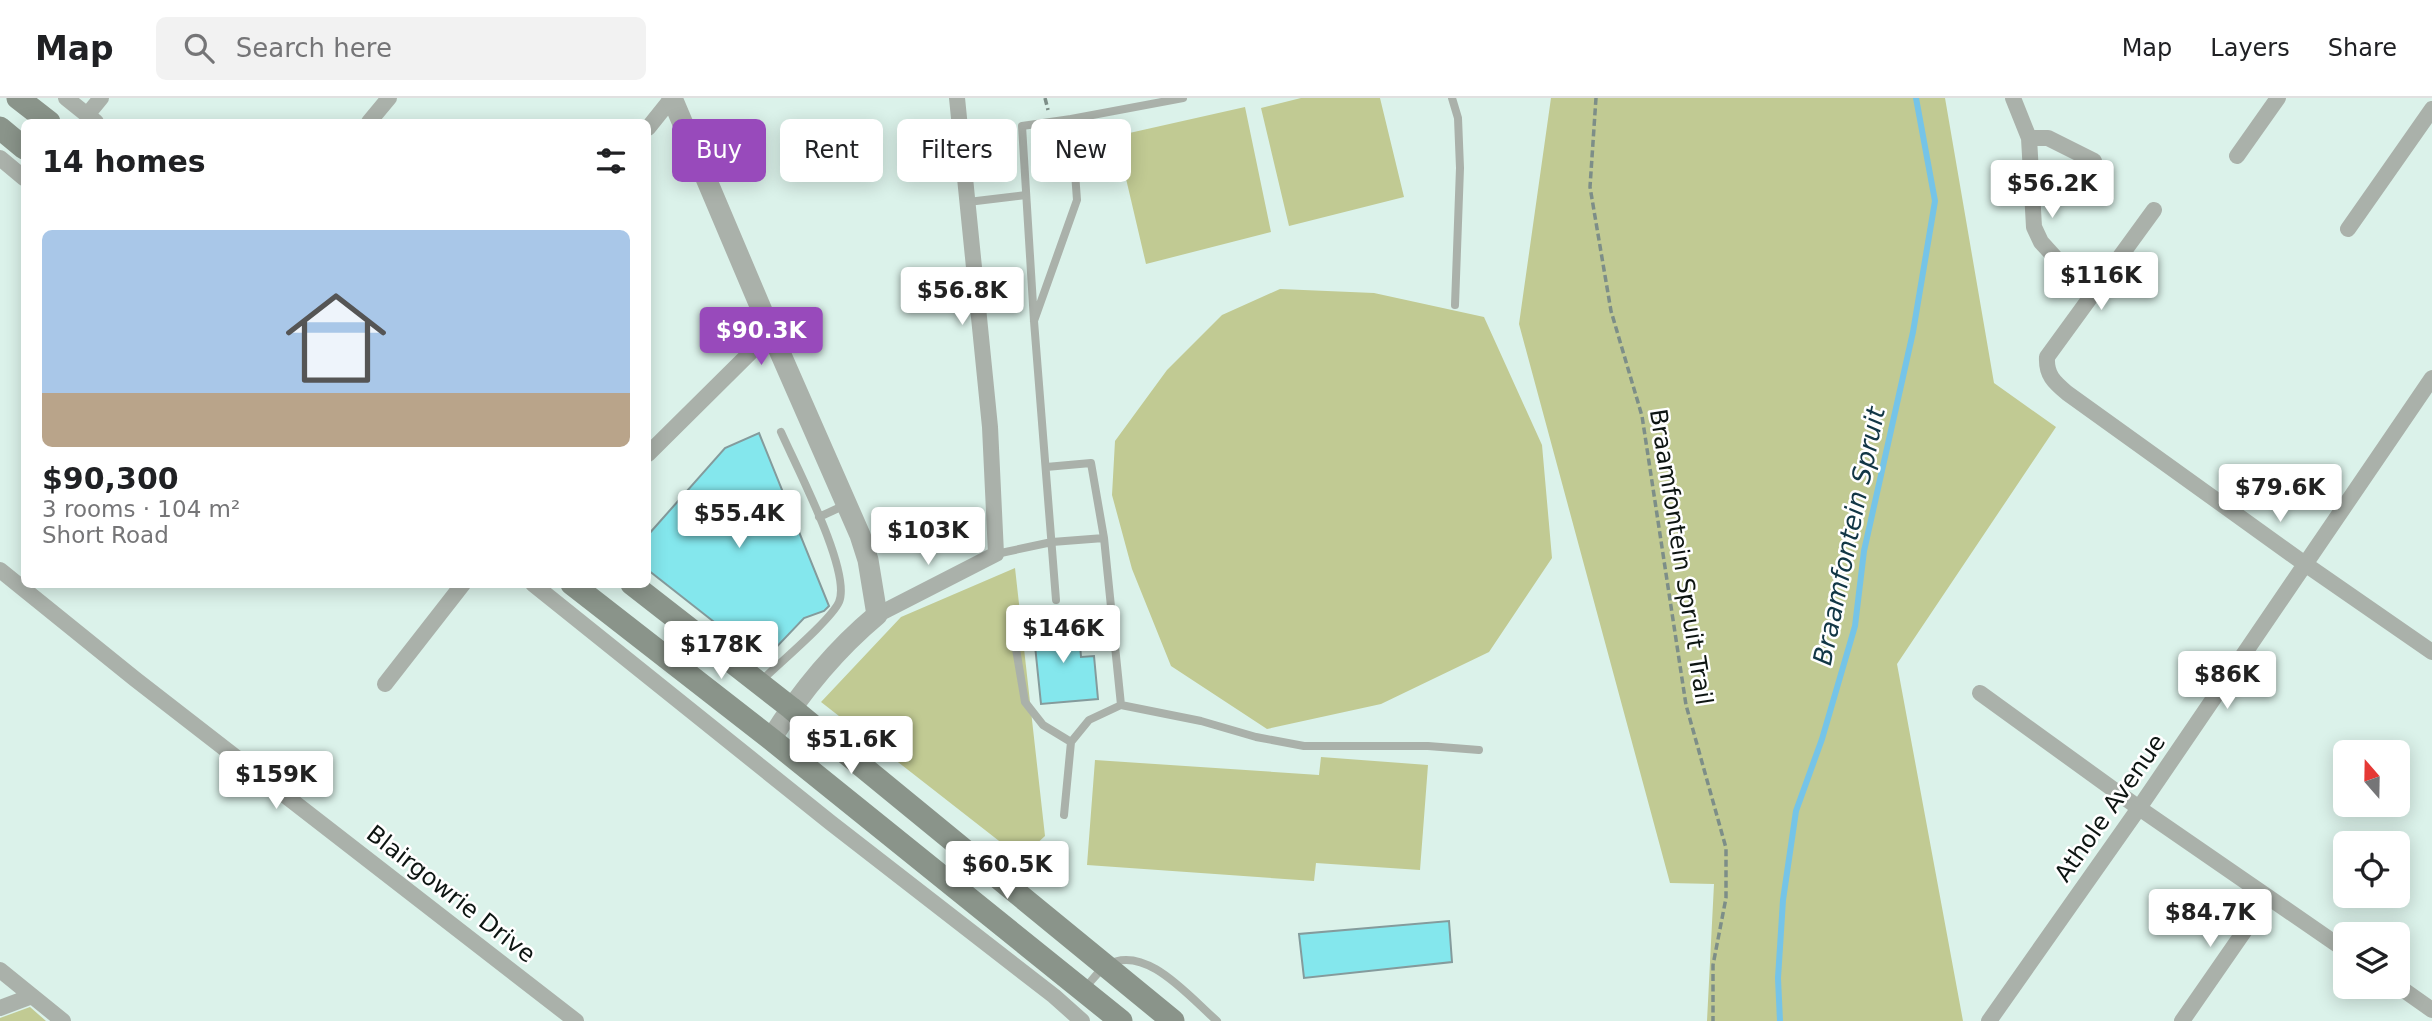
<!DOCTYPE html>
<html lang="en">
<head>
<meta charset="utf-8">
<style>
	:root { --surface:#fff; --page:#f2f2f2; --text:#202124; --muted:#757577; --line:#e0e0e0; --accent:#984abb }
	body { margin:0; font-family:"DejaVu Sans",sans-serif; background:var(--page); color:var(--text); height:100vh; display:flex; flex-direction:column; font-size:26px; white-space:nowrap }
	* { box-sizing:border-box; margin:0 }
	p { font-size:23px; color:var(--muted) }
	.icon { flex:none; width:38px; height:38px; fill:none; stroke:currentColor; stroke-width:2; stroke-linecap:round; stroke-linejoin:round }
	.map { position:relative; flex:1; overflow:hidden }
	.side { position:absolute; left:21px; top:21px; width:630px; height:469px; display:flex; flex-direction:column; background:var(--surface); border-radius:10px; box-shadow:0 4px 18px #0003 }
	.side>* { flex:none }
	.top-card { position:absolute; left:672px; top:21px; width:665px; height:63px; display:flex; gap:14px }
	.needle { width:46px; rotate:340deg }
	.controls { position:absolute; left:2333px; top:642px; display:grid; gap:14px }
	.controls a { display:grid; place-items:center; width:77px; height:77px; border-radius:10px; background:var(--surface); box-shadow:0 4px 18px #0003; font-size:35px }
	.price { position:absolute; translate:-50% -60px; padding:0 16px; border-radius:7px; background:#fff; color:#222; font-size:23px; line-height:46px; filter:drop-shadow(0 2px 4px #0008) }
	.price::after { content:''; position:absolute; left:50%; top:42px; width:21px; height:16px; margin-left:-10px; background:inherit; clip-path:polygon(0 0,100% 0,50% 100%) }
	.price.active { background:var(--accent); color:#fff }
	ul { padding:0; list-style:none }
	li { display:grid; align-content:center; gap:14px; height:371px; padding:0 21px }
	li+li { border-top:2px solid var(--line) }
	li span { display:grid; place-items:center; height:217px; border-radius:10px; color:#555 }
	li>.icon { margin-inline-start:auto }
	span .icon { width:126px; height:126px; fill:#fffc; stroke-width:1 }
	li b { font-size:30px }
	h2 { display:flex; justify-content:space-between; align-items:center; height:84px; padding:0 21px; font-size:30px }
	.chip { padding:0 24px; border-radius:10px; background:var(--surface); box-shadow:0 4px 18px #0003; font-size:24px; line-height:63px }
	.chip.active { background:var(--accent); color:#fff }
	header { display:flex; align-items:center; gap:42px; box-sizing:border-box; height:98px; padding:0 35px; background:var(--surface); border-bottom:2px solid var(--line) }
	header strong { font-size:33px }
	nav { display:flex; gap:38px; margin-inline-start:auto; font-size:24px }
	.search { width:490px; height:63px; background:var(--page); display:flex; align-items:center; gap:18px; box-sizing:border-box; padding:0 24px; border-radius:10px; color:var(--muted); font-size:26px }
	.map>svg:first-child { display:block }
	.green { fill:#c1ca93 }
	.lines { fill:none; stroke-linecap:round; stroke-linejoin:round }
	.stream { stroke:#75c4e8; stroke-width:6 }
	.building { fill:#84e7ed; stroke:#849b9c; stroke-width:2 }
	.path { stroke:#7d8e88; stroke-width:3.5; stroke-dasharray:7 3.5; stroke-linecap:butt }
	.service { stroke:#aab1aa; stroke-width:8 }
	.minor { stroke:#aab1aa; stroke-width:16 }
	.tertiary { stroke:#aab1aa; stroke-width:21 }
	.secondary { stroke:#8a948a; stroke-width:23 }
	.labels { text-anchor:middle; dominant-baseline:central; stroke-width:5; stroke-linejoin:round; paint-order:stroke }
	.street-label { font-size:24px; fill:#0d1512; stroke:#fff }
	.water-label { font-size:26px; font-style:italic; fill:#113645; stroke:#fff }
</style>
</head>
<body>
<header>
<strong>Map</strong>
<div class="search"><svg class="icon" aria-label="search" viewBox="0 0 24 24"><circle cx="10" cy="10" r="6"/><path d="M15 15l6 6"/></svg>Search here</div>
<nav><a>Map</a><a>Layers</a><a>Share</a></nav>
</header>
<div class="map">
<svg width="2432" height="923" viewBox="0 0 2432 923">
	<rect width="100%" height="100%" fill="#dbf2ea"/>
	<path class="green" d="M1301 0H1380L1404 99 1289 128 1261 10Z
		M1551 0H1945L1994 285 2056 329 1897 566 1963 923H1707L1714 786 1670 785 1519 226Z
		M1245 9 1271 134 1146 166 1116 38Z
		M1280 191 1374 195 1484 219 1542 347 1552 460 1489 554 1381 606 1267 631 1171 568 1132 471 1112 397 1115 343 1167 272 1222 217Z
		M1015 470 1045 738 1021 760 821 604 901 519Z
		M1321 659 1428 667 1420 772 1316 765 1314 783 1087 767 1095 662 1319 677Z
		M30 909 46 923H0V920Z"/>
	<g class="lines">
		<path class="stream" d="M1780 923 1778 880 1783 802 1796 713 1822 641 1855 528 1864 453 1913 234 1935 103 1916 0"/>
	</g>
	<path class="building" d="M759 335 829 508 824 513 804 520 769 557 757 547 751 553 648 472V437L725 350Z
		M1078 523 1081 559 1094 558 1098 601 1041 606 1033 528Z
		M1449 823 1452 864 1304 880 1299 836Z"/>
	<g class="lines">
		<path class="path" d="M1045 0 1048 12
			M1596 0 1590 89 1611 213 1642 318 1686 607 1726 750V800L1713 867V923
			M1057 513 1058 525"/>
		<path class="service" d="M1452 0 1458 20 1460 70 1455 207
			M1071 21 1183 0
			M968 104 1026 97
			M1034 223 1077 102 1071 21 1022 28 1034 223 1056 502
			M1046 369 1091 365 1104 440 1121 607
			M819 419 845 407
			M996 456 1052 444 1104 440
			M1016 551 1025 604 1043 627 1071 644
			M760 584C777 567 831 522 839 504 852 474 795 366 781 334
			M1064 717 1071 644 1089 622 1121 607 1201 623 1256 639 1304 648H1428L1479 652
			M1084 891C1091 884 1099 872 1107 867 1146 845 1190 900 1217 923"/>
		<path class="minor" d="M66 0 96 24
			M2013 0 2029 40 2034 129 2041 144 2090 198
			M87 17 101 0
			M369 24 389 0
			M648 30 672 0
			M2029 40H2048L2094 63
			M2237 58 2278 0
			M0 60 24 80
			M2154 112 2047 259C2046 277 2054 284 2067 295L2305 466 2432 554
			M2348 131 2432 11
			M648 356 771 234
			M0 472 135 581 576 923
			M533 486 831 725 1054 898 1082 923
			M877 517 996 456 990 329 957 0
			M385 586 463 486
			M1980 595 2139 710 2345 852
			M0 872 63 923
			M2398 888 2432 912
			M0 910 32 898
			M1989 923 2139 710 2432 280
			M2182 923 2268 799"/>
		<path class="tertiary" d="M672 0 771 234 860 437 868 462 877 517C835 552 800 595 771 641"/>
		<path class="secondary" d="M18 0 49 24
			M0 30 24 50
			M572 486 771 641 1121 923
			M632 486 791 610 1173 923"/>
	</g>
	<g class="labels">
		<g class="street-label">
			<text transform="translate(1681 459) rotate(81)">Braamfontein Spruit Trail</text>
			<text transform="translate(2110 710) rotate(-55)">Athole Avenue</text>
			<text transform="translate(451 796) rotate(38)">Blairgowrie Drive</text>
		</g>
		<g class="water-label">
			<text transform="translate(1849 438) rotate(-78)">Braamfontein Spruit</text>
		</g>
	</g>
</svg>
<div class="controls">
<a><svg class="needle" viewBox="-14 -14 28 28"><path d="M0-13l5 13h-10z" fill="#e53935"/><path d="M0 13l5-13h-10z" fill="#757577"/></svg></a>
<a><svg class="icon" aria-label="locate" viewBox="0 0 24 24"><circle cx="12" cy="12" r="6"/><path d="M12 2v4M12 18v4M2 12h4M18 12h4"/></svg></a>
<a><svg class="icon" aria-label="layers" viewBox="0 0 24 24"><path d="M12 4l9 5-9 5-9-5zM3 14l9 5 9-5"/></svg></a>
</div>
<b class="price" style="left:2052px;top:122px">$56.2K</b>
<b class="price" style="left:2101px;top:214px">$116K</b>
<b class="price" style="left:962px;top:229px">$56.8K</b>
<b class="price active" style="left:761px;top:269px">$90.3K</b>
<b class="price" style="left:2280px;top:426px">$79.6K</b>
<b class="price" style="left:739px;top:452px">$55.4K</b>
<b class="price" style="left:928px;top:469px">$103K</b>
<b class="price" style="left:1063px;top:567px">$146K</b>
<b class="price" style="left:721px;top:583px">$178K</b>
<b class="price" style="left:2227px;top:613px">$86K</b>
<b class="price" style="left:851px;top:678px">$51.6K</b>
<b class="price" style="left:276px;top:713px">$159K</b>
<b class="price" style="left:1007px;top:803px">$60.5K</b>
<b class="price" style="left:2210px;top:851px">$84.7K</b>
<div class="top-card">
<a class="chip active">Buy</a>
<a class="chip">Rent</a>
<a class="chip">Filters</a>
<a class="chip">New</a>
</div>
<section class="side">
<h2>14 homes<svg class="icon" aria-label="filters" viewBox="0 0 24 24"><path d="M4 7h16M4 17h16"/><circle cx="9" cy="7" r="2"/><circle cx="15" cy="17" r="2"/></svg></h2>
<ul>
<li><span style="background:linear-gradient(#a9c7e8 75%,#b9a48a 0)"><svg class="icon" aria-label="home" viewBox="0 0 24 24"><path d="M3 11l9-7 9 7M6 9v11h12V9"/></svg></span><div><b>$90,300</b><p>3 rooms · 104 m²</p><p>Short Road</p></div></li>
</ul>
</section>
</div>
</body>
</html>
